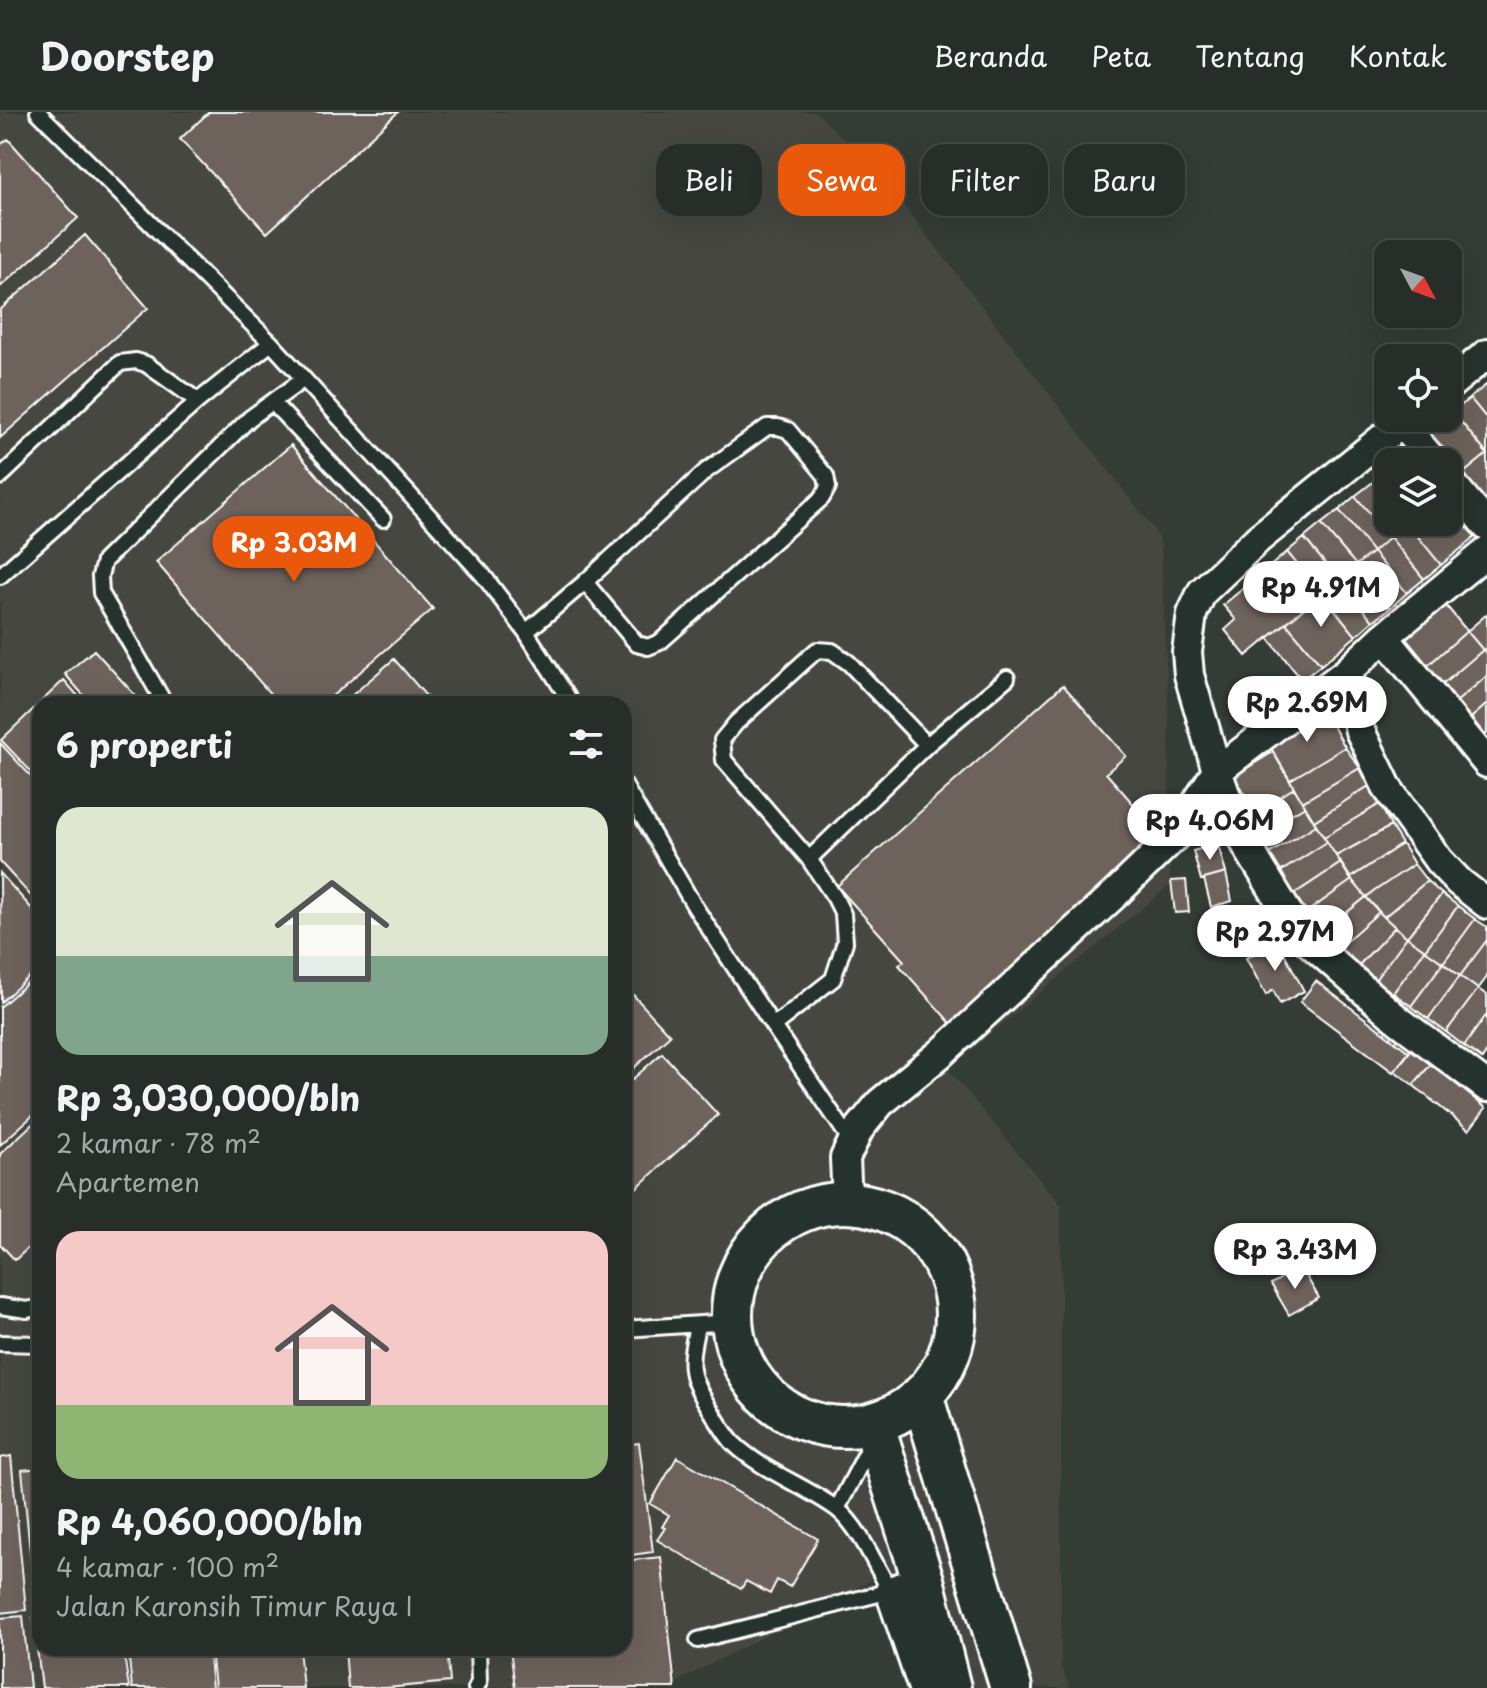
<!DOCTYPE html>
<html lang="id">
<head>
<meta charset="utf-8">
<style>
	:root { --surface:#272d28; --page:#2f3530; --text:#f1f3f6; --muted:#a4a8a8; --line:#434945; --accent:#ea580c }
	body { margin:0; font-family:"Playpen Sans",sans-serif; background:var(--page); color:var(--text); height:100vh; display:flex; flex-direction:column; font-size:30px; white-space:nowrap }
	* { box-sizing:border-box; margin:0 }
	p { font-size:26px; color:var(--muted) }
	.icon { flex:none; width:44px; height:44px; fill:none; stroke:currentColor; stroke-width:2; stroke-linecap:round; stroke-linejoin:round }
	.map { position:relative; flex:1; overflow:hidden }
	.panel { position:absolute; left:32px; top:584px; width:600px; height:960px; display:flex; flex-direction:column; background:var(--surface); border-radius:24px; box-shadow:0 8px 32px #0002,0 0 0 2px var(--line) }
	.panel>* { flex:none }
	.guide { position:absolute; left:656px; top:32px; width:710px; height:72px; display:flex; gap:16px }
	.needle { width:52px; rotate:131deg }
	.controls { position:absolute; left:1374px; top:128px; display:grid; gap:16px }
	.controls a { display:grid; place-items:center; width:88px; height:88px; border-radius:16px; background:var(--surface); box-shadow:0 8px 32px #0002,0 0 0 2px var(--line); font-size:40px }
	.price { position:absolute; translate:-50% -68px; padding:0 18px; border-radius:28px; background:#fff; color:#222; font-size:26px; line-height:52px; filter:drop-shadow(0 2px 4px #0008) }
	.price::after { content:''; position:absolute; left:50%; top:48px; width:24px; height:18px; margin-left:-12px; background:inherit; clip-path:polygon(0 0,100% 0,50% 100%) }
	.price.on { background:var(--accent); color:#fff }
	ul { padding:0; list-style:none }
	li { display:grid; align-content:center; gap:16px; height:424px; padding:0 24px }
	li span { display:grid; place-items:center; height:248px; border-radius:24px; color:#555 }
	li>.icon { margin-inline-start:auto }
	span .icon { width:144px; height:144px; fill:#fffc; stroke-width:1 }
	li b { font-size:34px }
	h2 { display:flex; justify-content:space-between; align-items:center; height:96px; padding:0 24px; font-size:34px }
	.pill { padding:0 28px; border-radius:24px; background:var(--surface); box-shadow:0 8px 32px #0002,0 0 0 2px var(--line); font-size:28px; line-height:72px }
	.pill.on { background:var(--accent); color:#fff }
	header { display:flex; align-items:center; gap:48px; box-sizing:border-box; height:112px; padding:0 40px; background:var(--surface); border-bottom:2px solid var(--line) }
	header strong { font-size:38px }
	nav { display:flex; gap:44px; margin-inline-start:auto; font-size:28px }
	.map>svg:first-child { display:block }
	.built { fill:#454741; fill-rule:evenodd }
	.building { fill:#6e625b; stroke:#fff; stroke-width:2 }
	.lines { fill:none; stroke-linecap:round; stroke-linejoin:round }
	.lane-casing { stroke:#fff; stroke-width:20 }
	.street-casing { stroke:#fff; stroke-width:34 }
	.secondary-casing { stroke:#fff; stroke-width:46 }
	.lane { stroke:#26332d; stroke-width:14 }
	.street { stroke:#26332d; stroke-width:28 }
	.secondary { stroke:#26332d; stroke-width:40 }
</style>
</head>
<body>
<header>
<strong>Doorstep</strong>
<nav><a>Beranda</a><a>Peta</a><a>Tentang</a><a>Kontak</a></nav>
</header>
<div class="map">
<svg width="1487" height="1576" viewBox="0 0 1487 1576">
	<rect width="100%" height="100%" fill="#343c36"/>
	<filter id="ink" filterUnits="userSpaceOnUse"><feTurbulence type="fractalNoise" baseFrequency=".0125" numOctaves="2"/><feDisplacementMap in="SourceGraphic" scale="16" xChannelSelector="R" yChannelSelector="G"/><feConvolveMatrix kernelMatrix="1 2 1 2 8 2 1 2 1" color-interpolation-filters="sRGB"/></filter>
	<g filter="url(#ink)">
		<path class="built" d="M0 0H816L882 65 1156 420 1161 434 1169 609 1170 773 948 957 1061 1093V1555L1070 1576H922L878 1465 665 1576H0ZM40 592H624V1536H40Z"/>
		<path class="building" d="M209 0H398L267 121 180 27Z
			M8 27 78 106 0 175V33Z
			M85 123 148 196 0 326V198Z
			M1487 272V307L1470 286Z
			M1470 286 1487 307V342L1453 300Z
			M1453 300 1487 342 1459 365 1425 323 1445 306H1448Z
			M291 333 433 497 323 592H279L156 450Z
			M1487 342V399L1459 365Z
			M1388 357V389L1373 370Z
			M1373 370 1388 388V410L1407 411 1390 425 1355 384Z
			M1355 384 1390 425 1373 440 1339 398Z
			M1448 393 1475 425 1441 453 1407 411 1448 410Z
			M1339 398 1373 440 1356 453 1321 412Z
			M1407 411 1441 453 1424 467 1390 425Z
			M1321 412 1356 453 1339 468 1304 426Z
			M1390 425 1424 467 1407 481 1373 440Z
			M1304 426 1339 468 1322 482 1287 440Z
			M1287 440 1322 482 1302 498 1268 456Z
			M1373 440 1407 481 1390 496 1356 453Z
			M1356 453 1390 496 1373 509 1339 468Z
			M1268 456 1302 498 1246 544 1225 518 1236 508 1223 493Z
			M1339 468 1373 509 1356 524 1322 482Z
			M1322 482 1356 524 1321 553 1286 511Z
			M1444 491 1467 519 1426 555 1402 527Z
			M1487 502V535L1483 538 1467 519Z
			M1286 511 1321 553 1302 568 1268 526Z
			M1467 519 1483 538 1442 573 1426 555Z
			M94 538 143 592H91L65 562Z
			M1483 538 1487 542V564L1456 590 1442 573Z
			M394 547 433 592H342Z
			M1487 564V592L1471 606 1456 590Z
			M64 568 85 592H40V669L1 628Z
			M1063 573 1126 644 1106 661 1165 728 954 915 899 853 904 849 837 774Z
			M1487 592V622L1485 623 1471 606Z
			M1322 595 1345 635 1290 668 1268 631Z
			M0 631 40 674V794L0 750Z
			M1345 635 1360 656 1302 690 1290 668Z
			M1273 640 1294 676 1255 700 1234 664Z
			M1360 656 1369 674 1314 709 1302 690Z
			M1369 674 1380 692 1324 725 1314 709Z
			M1294 676 1305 694 1256 723 1246 705Z
			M1380 692 1391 714 1336 744 1324 725Z
			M1305 694 1316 713 1269 742 1256 723Z
			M1316 713 1327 730 1280 760 1269 742Z
			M1391 714 1402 732 1350 766 1336 744Z
			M1327 730 1341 751 1294 782 1280 760Z
			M1218 732 1226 761 1201 768 1193 739Z
			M1402 732 1414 752 1366 785 1350 766Z
			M1341 751 1352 768 1307 800 1294 782Z
			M1414 752 1427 769 1384 805 1366 785Z
			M0 761 40 806V855L1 890Z
			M1226 761 1232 789 1211 795 1204 767Z
			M1186 768 1189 800 1175 801 1171 769Z
			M1352 768 1366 785 1324 819 1307 800Z
			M1427 769 1442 782 1407 825 1384 805Z
			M1442 782 1458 794 1425 838 1407 825Z
			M1366 785 1379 800 1338 836 1324 819Z
			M1458 794 1475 807 1443 851 1425 838Z
			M1379 800 1395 815 1358 854 1338 836Z
			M1475 807 1487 815V828L1460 864 1443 851Z
			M1395 815 1407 825 1375 868 1358 854Z
			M1407 825 1425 838 1393 881 1375 868Z
			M1487 828V865L1478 877 1460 864Z
			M1278 829 1304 879 1280 892 1273 878 1266 883 1246 846Z
			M1425 838 1443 851 1411 894 1393 881Z
			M1443 851 1460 864 1428 907 1411 894Z
			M40 860V997L0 1033V895Z
			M1460 864 1478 877 1446 920 1428 907Z
			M1316 869 1409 940 1393 960 1300 890Z
			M624 873 670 923 624 965Z
			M1478 877 1487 883V902L1464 934 1446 920Z
			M1487 902V939L1482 947 1464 934Z
			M1412 937 1431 952 1413 973 1395 959Z
			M662 941 718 1003 624 1087V975Z
			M1431 952 1486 996 1469 1018 1413 973Z
			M40 1005V1125L15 1148 0 1132V1042Z
			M1301 1155 1319 1186 1289 1203 1271 1172Z
			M639 1331 653 1440 624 1444V1333Z
			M11 1344 26 1498 0 1501V1346Z
			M677 1345 818 1427 790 1475 777 1468 770 1482 746 1469 741 1477 657 1428 665 1416 662 1415 669 1403 650 1392Z
			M40 1356V1499H36L22 1358Z
			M661 1445 675 1576H515L510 1536H624V1449Z
			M23 1504 30 1576H0V1506Z
			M40 1504V1536H123L129 1576H42L33 1505Z
			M128 1536H208L212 1576H132Z
			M211 1536H299L303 1576H215Z
			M345 1536H447L450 1570 386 1576H348Z"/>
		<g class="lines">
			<defs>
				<path id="lane" d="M38 0 271 231 483 463 526 520 572 592
					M272 290 383 407
					M0 365 120 251 136 249 146 252 198 289
					M0 464 198 289 271 231
					M526 520 585 470 706 359 767 315H778L788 318 826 364 828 375 822 386 660 530 648 535 637 532 585 470
					M165 592 101 481 100 464 104 449 250 306 304 267
					M624 673 695 795 773 914 851 1029
					M809 747 927 633 1007 566
					M773 914 833 867 845 830 843 802 835 786 809 747 724 648 722 628 736 611 817 538 832 539 849 551 927 633
					M0 1194 27 1198 40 1195
					M697 1214C688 1255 688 1264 712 1300 718 1310 725 1322 733 1331 762 1359 804 1373 837 1397 859 1414 876 1454 890 1479L698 1528
					M624 1217 732 1210
					M0 1231 40 1232
					M837 1397 872 1330
					M476 1576 479 1570 478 1536"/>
				<path id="street" d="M1448 274 1487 242
					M1408 306 1259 426 1202 480 1192 502 1187 540 1189 563 1217 659 1234 707 1248 736 1287 800 1308 829 1398 908 1487 975
					M1401 311 1434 350
					M1448 367 1487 414
					M1384 525 1487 651
					M1347 560 1360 619 1388 677 1439 749 1459 770 1487 792
					M847 1090 845 1046 859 1017 880 991 940 942 1115 782 1176 723 1217 659 1347 560 1384 525 1487 440
					M923 1576 890 1479 923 1468"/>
				<path id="secondary" d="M732 1203a112 112 0 1 1 224 0a112 112 0 1 1-224 0Z
					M922 1283 1011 1576
					M873 1311 923 1468 950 1576"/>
			</defs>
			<use href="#lane" class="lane-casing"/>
			<use href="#street" class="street-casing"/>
			<use href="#secondary" class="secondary-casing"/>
			<use href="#lane" class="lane"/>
			<use href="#street" class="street"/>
			<use href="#secondary" class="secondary"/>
		</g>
	</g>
</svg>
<div class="controls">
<a><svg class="needle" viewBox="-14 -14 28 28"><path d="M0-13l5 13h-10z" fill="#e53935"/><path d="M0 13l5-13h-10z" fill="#a4a8a8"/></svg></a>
<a><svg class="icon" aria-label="locate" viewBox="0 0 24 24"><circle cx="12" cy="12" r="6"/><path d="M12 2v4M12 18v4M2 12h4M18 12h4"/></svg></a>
<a><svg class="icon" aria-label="layers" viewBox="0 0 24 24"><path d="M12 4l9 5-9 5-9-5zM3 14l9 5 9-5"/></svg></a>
</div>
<b class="price on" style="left:294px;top:472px">Rp 3.03M</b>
<b class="price" style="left:1321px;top:517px">Rp 4.91M</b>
<b class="price" style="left:1307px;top:632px">Rp 2.69M</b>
<b class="price" style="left:1210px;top:750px">Rp 4.06M</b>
<b class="price" style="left:1275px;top:861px">Rp 2.97M</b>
<b class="price" style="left:1295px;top:1179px">Rp 3.43M</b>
<div class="guide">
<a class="pill">Beli</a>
<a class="pill on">Sewa</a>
<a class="pill">Filter</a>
<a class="pill">Baru</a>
</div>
<section class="panel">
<h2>6 properti<svg class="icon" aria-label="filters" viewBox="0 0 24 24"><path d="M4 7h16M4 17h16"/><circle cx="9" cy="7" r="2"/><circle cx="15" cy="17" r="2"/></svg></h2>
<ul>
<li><span style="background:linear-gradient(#dfe7d0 60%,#7fa58c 0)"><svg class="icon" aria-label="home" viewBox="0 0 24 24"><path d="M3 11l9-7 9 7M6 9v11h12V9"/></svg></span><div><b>Rp 3,030,000/bln</b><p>2 kamar · 78 m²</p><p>Apartemen</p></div></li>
<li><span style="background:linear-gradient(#f6c9c9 70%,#8fb573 0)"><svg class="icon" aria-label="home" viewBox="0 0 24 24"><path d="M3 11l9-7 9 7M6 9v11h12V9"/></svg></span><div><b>Rp 4,060,000/bln</b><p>4 kamar · 100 m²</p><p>Jalan Karonsih Timur Raya I</p></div></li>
</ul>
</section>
</div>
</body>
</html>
